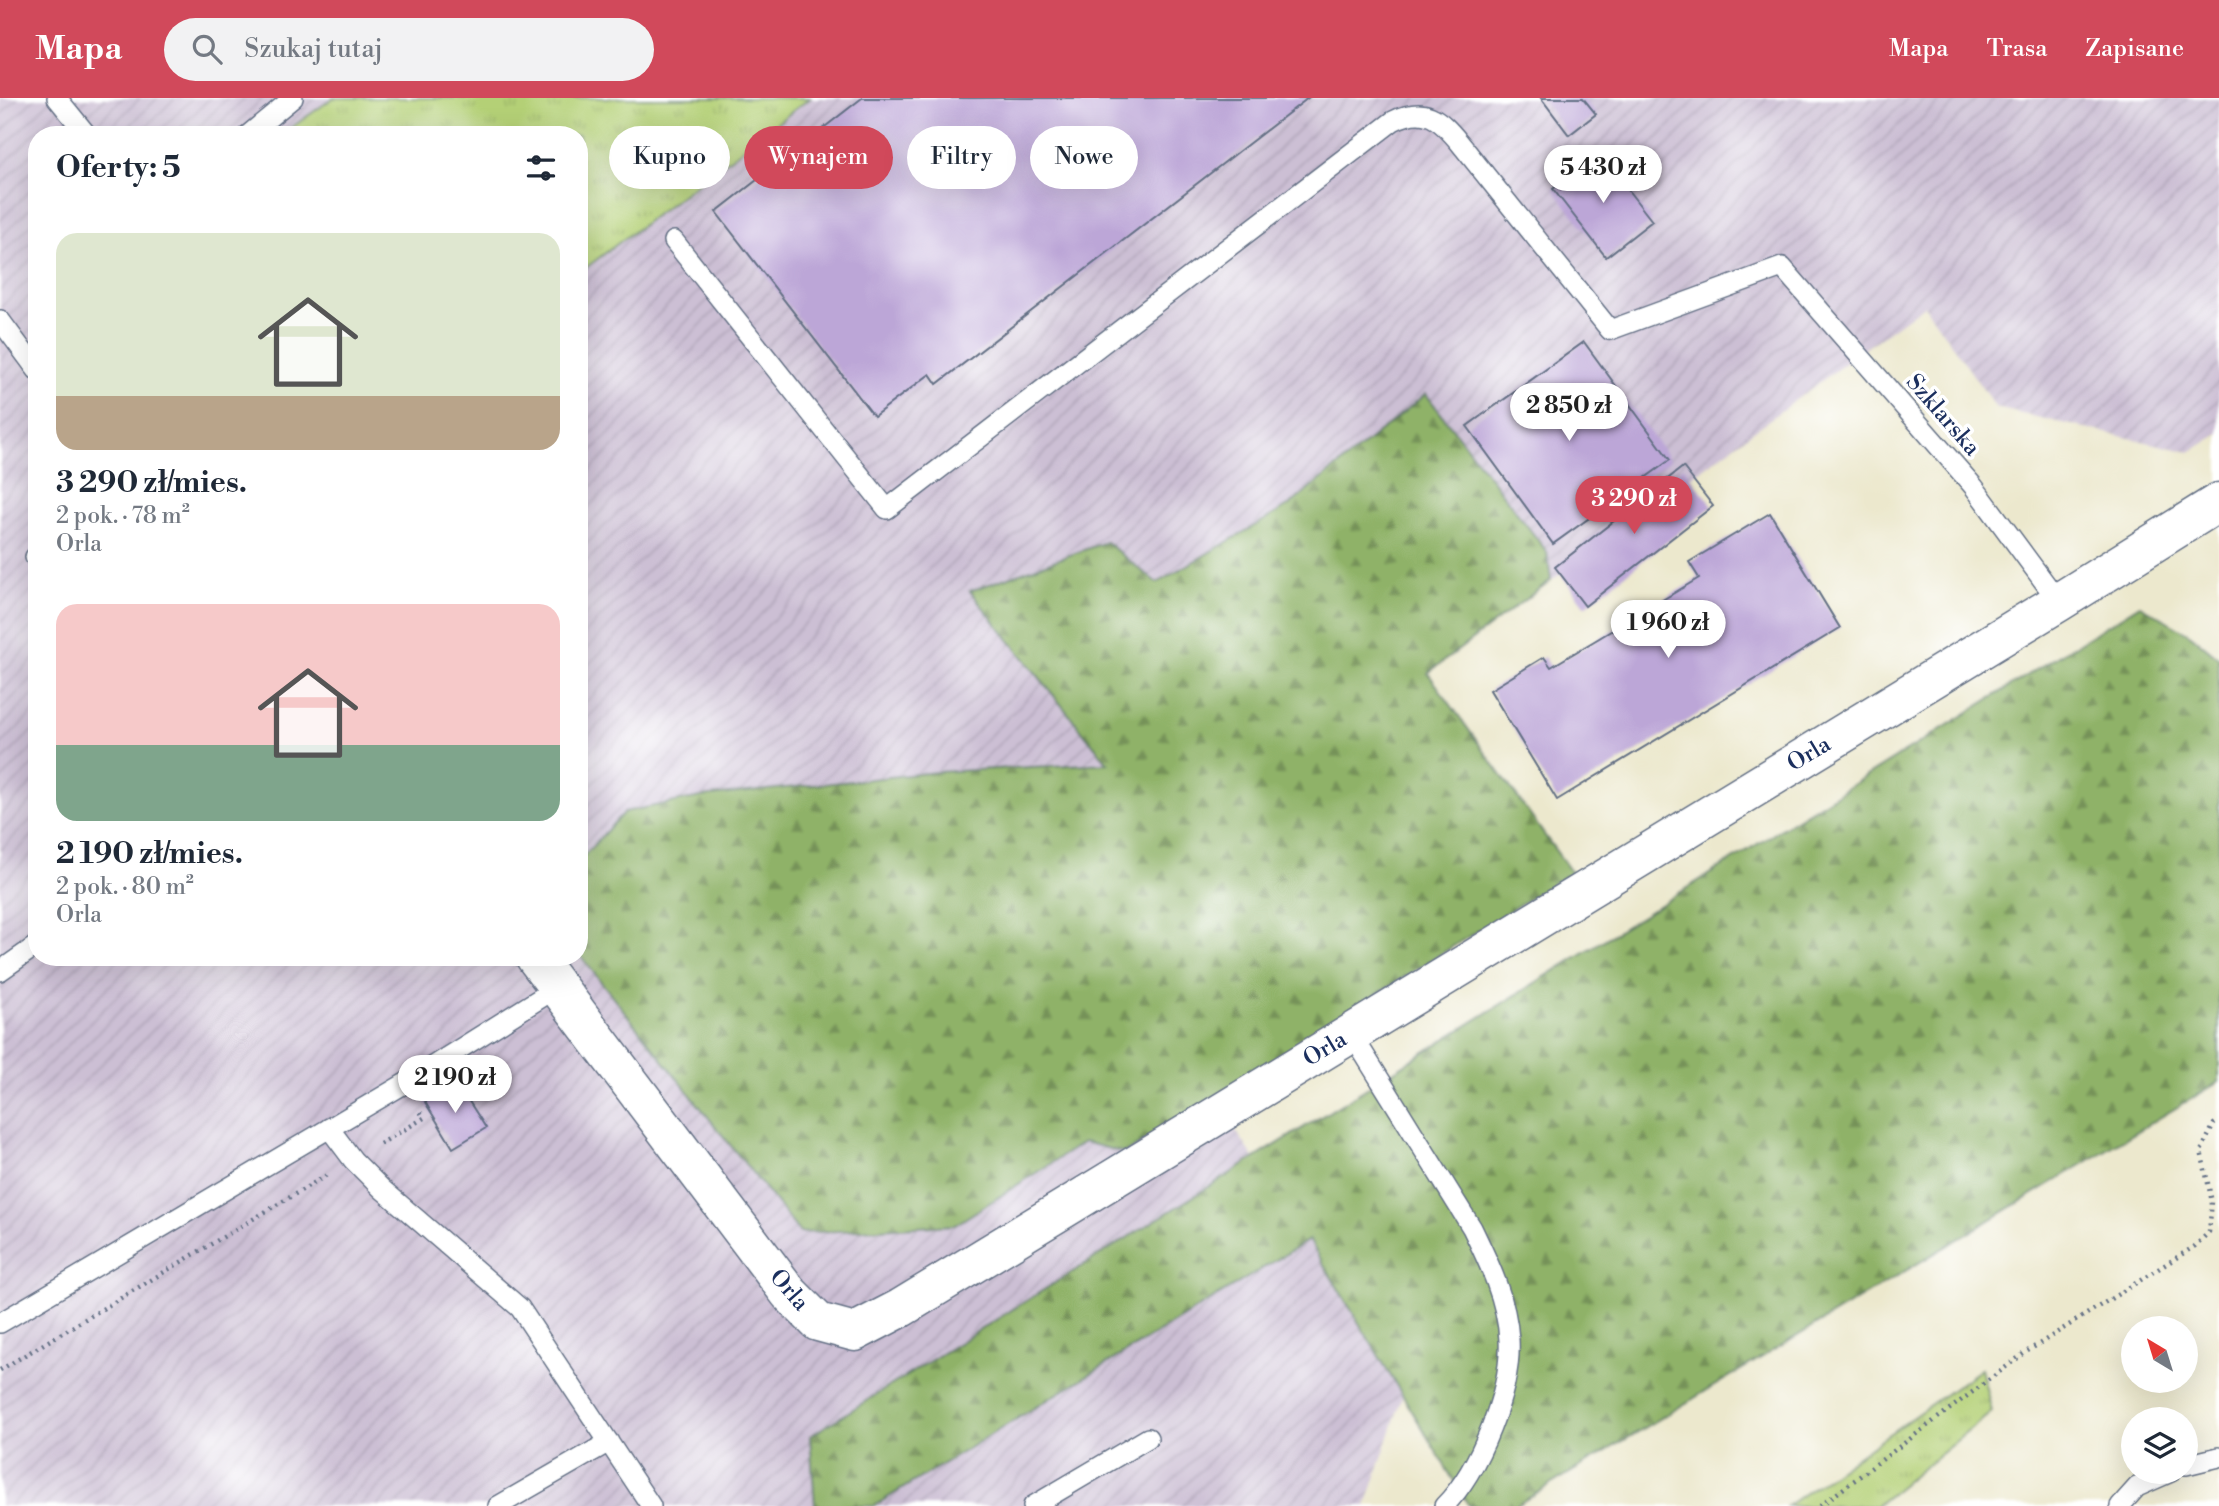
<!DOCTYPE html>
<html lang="pl">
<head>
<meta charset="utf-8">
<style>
	:root { --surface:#fff; --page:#f2f2f3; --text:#1f2937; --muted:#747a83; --accent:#d1495b }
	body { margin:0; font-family:"Libre Bodoni",serif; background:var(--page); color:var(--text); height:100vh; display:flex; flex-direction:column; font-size:26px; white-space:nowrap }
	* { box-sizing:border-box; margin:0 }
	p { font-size:23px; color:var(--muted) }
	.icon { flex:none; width:38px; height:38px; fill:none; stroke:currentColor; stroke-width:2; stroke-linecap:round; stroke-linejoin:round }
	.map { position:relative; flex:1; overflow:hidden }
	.panel { position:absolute; left:28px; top:28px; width:560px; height:840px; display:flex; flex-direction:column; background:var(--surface); border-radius:28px; box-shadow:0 7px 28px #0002 }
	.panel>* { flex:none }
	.top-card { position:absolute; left:609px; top:28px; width:665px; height:63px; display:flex; gap:14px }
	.needle { width:46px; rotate:322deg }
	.controls { position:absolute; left:2121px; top:1218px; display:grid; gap:14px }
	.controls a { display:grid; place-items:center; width:77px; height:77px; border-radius:50%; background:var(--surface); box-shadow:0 7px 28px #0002; font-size:35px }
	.price { position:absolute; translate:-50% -60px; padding:0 16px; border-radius:24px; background:#fff; color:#222; font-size:23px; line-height:46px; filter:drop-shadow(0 2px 4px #0008) }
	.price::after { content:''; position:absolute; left:50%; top:42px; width:21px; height:16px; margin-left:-10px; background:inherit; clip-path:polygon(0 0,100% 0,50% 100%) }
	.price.selected { background:var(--accent); color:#fff }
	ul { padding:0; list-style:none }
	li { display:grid; align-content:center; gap:14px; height:371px; padding:0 28px }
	li span { display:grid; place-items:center; height:217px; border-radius:21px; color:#555 }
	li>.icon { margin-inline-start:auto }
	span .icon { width:126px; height:126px; fill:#fffc; stroke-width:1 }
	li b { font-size:30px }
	h2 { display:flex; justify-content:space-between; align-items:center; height:84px; padding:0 28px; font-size:30px }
	.chip { padding:0 24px; border-radius:32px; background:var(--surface); box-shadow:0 7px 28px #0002; font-size:24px; line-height:63px }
	.chip.selected { background:var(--accent); color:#fff }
	header { display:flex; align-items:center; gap:42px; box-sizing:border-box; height:98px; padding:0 35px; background:var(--accent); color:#fff }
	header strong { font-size:33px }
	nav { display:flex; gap:38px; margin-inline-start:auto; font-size:24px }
	.search { width:490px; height:63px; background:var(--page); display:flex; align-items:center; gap:18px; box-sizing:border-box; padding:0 24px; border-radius:38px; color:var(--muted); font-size:26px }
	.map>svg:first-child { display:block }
	.industrial { fill:url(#industrial-furrows) }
	.grass { fill:url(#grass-tufts); stroke:#68806a; stroke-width:2 }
	.forest { fill:url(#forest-firs); stroke:#557062; stroke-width:2 }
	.building { fill:#bca6d7 }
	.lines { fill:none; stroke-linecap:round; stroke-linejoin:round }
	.service-casing { stroke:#647085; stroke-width:22 }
	.minor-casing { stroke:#647085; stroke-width:41 }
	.path { stroke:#647085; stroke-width:4.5; stroke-dasharray:2 5; stroke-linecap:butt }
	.service { stroke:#fff; stroke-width:19 }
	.minor { stroke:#fff; stroke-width:38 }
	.labels { text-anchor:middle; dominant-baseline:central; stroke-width:7; stroke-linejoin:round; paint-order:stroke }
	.street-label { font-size:23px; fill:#1b2f5e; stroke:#fff }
</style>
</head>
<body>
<header>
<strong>Mapa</strong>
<div class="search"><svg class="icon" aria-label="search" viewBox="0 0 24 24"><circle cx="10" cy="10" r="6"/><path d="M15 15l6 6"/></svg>Szukaj tutaj</div>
<nav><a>Mapa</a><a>Trasa</a><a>Zapisane</a></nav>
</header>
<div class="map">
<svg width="2219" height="1408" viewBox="0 0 2219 1408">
	<defs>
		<pattern id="industrial-furrows" width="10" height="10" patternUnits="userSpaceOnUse" patternTransform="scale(1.75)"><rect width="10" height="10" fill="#ccbfd4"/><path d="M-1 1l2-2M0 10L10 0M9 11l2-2" fill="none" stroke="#afa4b8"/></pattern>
		<pattern id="grass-tufts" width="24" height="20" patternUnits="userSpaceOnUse" patternTransform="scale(1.75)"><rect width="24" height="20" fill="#b4d076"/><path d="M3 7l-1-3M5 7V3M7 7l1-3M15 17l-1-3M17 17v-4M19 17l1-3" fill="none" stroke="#9ab368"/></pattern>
		<pattern id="forest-firs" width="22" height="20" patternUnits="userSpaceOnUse" patternTransform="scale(1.75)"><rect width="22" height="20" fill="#8fb267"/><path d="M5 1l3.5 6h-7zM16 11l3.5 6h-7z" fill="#749158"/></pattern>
	</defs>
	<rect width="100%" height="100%" fill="#fff"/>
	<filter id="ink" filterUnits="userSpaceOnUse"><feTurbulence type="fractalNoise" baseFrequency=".0143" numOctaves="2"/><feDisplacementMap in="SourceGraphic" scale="14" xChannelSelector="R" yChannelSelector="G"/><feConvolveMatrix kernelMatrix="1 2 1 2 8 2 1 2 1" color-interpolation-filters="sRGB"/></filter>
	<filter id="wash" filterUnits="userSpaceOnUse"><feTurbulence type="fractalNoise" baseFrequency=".00686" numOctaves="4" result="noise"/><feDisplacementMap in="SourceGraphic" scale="28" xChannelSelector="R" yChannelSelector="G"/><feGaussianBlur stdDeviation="1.57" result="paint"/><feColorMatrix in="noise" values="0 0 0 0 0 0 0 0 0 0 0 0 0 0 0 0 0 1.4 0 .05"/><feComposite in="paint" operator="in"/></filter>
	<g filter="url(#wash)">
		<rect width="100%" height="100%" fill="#ece8cd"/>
		<path class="industrial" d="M0 0H333L281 37H37V859H579V175L810 0H2219V336L2190 354 1996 310 1924 207 1428 574 1184 955 1309 1142 1403 1296 1366 1408H0Z"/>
		<path class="grass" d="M333 0H810L579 175V37H281Z
			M1981 1271 1992 1314 1876 1408H1787Z"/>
		<path class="forest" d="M1426 296 1547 454 1551 482 1428 575 1571 774 1125 1055 1084 1044 955 1127 800 1135 579 856V763L624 714 701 699 937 674 1108 665 970 493 1106 444 1157 485 1290 407Z
			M2140 507 2191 537 2219 560V984L1515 1408H1469L1309 1142 874 1408H815L810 1338Z"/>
		<g id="blocks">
			<path class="building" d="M862 0H1308L937 286 930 276 874 318 716 114Z
				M1541 0H1583L1596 16 1569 37Z
				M1599 55 1652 123 1606 159 1553 91Z
				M1584 244 1670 362 1553 446 1467 328Z
				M1683 369 1713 408 1585 508 1555 469Z
				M1770 415 1840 530 1557 702 1490 592 1544 559 1551 569 1699 480 1689 464Z
				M456 983 486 1030 453 1050 425 1004Z"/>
		</g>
	</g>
	<g filter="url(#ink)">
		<use href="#blocks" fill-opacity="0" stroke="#647085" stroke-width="2"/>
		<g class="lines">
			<defs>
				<path id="service" d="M57 0 87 37
					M248 37 293 0
					M674 143 887 411 1393 23C1425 7 1439 20 1459 44L1610 232 1782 169 1974 389 2059 504
					M0 222 37 272
					M35 459 37 457
					M0 873 37 847
					M1351 935 1472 1130C1489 1165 1507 1202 1509 1242 1512 1291 1479 1373 1444 1408
					M329 1030 353 1062 382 1091 520 1210 651 1408
					M0 1225 404 986 558 889
					M2186 1367 2219 1359
					M498 1408 609 1344
					M1033 1408 1148 1340
					M2120 1408 2137 1389 2171 1374"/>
				<path id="minor" d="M535 859 789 1195 818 1224 855 1234 901 1210 2059 504 2219 404"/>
			</defs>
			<use href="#service" class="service-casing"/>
			<use href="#minor" class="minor-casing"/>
			<path class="path" d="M380 1046 424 1020 419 1012
				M0 1272 327 1077
				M1820 1408 2026 1254 2195 1148 2209 1134 2212 1104 2201 1053 2214 1026 2219 1023"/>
			<use href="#service" class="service"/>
			<use href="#minor" class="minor"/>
		</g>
	</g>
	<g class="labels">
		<g class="street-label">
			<text transform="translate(1943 317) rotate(49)">Szklarska</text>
			<text transform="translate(1809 656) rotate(-31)">Orla</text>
			<text transform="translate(1325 951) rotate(-31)">Orla</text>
			<text transform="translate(789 1192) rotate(49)">Orla</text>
		</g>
	</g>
</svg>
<div class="controls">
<a><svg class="needle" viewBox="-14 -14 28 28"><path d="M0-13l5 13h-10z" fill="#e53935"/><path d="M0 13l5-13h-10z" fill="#747a83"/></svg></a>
<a><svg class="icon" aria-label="layers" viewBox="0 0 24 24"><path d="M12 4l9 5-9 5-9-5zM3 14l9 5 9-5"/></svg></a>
</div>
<b class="price" style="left:1603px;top:107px">5 430 zł</b>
<b class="price" style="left:1569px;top:345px">2 850 zł</b>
<b class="price selected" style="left:1634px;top:438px">3 290 zł</b>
<b class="price" style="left:1668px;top:562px">1 960 zł</b>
<b class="price" style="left:455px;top:1017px">2 190 zł</b>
<div class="top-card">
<a class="chip">Kupno</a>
<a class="chip selected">Wynajem</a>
<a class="chip">Filtry</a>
<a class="chip">Nowe</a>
</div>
<section class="panel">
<h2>Oferty: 5<svg class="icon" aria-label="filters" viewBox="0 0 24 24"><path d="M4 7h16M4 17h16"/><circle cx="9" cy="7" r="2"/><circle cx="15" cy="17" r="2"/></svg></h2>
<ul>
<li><span style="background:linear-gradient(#dfe7d0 75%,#b9a48a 0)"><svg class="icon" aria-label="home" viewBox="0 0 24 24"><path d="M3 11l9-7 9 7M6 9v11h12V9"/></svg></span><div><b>3 290 zł/mies.</b><p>2 pok. · 78 m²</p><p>Orla</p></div></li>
<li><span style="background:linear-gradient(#f6c9c9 65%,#7fa58c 0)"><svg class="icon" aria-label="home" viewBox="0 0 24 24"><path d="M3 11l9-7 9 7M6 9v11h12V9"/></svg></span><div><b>2 190 zł/mies.</b><p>2 pok. · 80 m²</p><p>Orla</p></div></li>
</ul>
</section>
</div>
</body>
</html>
